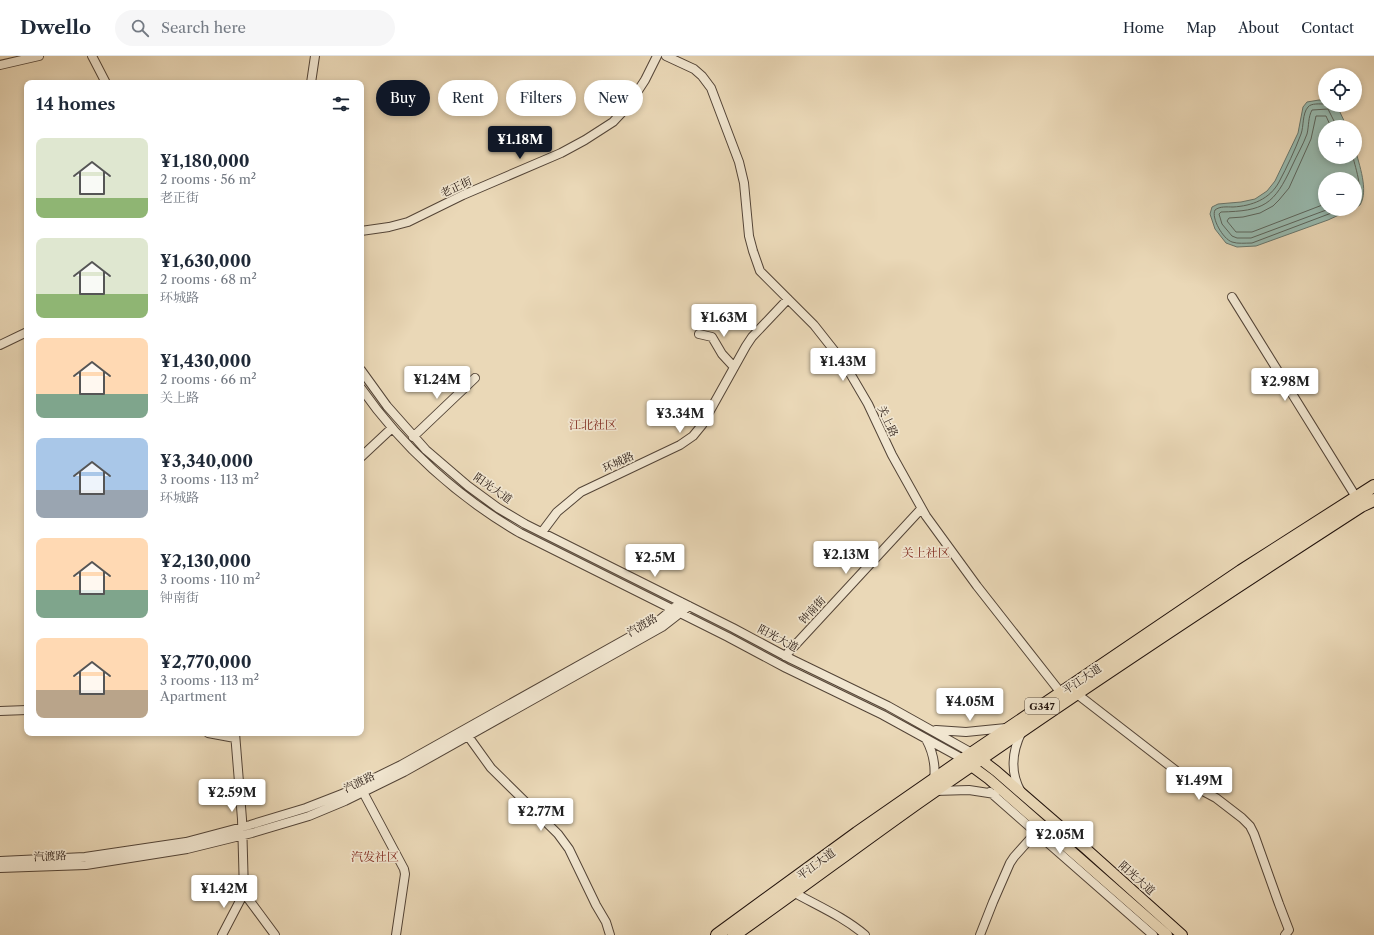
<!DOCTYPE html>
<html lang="en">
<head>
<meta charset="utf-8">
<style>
	:root { --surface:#fff; --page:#f6f6f7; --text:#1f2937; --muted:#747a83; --line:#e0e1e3; --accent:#111827 }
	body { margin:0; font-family:"Libre Caslon Text","Noto Serif SC",serif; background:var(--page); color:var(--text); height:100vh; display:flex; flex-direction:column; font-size:15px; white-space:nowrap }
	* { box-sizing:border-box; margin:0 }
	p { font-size:13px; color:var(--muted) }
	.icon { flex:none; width:22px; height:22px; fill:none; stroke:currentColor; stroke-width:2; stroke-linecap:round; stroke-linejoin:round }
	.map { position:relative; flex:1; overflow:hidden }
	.drawer { position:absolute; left:24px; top:24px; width:340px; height:656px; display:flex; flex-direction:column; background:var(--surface); border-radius:8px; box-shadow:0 2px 6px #0003 }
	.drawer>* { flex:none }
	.banner { position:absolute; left:376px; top:24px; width:380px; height:36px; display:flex; gap:8px }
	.controls { position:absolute; left:1318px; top:12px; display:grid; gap:8px }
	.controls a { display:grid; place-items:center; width:44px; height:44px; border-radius:50%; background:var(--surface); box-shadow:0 2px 6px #0003; font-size:20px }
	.price { position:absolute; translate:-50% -34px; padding:0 9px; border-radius:4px; background:#fff; color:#222; font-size:13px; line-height:26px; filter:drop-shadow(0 1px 2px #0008) }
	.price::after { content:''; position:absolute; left:50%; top:24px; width:12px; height:9px; margin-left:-6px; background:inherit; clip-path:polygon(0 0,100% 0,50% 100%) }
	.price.current { background:var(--accent); color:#fff }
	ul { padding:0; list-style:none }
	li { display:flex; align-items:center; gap:12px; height:100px; padding:0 12px }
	li span { display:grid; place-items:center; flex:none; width:112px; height:80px; border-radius:8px; color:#555 }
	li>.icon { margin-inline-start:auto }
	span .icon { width:48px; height:48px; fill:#fffc; stroke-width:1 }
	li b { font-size:17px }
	h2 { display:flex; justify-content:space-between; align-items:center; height:48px; padding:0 12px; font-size:17px }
	.tag { padding:0 14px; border-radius:18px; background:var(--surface); box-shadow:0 2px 6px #0003; font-size:14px; line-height:36px }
	.tag.current { background:var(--accent); color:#fff }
	header { display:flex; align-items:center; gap:24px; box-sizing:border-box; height:56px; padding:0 20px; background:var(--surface); border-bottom:1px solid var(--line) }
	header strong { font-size:19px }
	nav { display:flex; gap:22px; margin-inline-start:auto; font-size:14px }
	.search { width:280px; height:36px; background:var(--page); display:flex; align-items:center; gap:10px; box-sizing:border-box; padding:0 14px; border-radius:22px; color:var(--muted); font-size:15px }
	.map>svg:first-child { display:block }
	.water { fill:#98baaf; stroke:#68776e }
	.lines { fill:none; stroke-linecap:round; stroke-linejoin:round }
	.shore { stroke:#5c665e; stroke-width:1 }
	.minor-casing { stroke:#534437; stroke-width:10 }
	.major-casing { stroke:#21120c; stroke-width:12 }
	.highway-casing { stroke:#21120c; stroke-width:14 }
	.minor { stroke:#f1e6d0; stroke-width:8 }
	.major { stroke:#ead8b7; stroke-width:10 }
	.highway { stroke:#ead8b7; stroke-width:12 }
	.labels { text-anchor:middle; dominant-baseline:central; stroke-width:3.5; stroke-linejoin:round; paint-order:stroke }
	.shield { fill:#f1e6d0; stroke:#5f5247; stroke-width:1 }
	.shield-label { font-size:10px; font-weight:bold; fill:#21120c }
	.street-label { font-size:11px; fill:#21120c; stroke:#f1e6d0 }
	.neighbourhood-label { font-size:12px; fill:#7a1f14; stroke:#f1e6d0 }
</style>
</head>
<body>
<header>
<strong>Dwello</strong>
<div class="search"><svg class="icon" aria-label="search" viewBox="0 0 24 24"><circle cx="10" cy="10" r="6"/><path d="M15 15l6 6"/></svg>Search here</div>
<nav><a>Home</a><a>Map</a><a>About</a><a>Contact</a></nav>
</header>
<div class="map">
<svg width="1374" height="879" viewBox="0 0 1374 879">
	<rect width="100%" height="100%" fill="#ead8b7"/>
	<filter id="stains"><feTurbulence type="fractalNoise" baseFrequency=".005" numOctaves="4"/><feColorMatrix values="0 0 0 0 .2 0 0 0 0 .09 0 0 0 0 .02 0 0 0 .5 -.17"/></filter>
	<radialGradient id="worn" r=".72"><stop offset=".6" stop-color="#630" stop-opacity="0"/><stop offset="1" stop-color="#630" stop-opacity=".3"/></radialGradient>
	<path class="water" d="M1319 44 1325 45V49L1337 50 1347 71H1325V101H1355V92C1359 109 1369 134 1360 149L1355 152V123H1325V153H1352L1328 164 1256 190 1237 191 1226 187 1215 173 1210 158 1212 151 1218 148 1241 146 1255 143 1267 135 1275 125 1298 77 1303 51 1307 46Z"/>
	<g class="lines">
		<path class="shore" d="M1325 48C1320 48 1311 47 1308 51 1302 58 1304 70 1301 78 1295 94 1287 111 1279 126 1270 143 1252 150 1233 151 1227 151 1220 150 1215 154 1211 162 1223 183 1232 186 1238 188 1245 187 1252 187L1342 153
			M1353 101C1355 111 1366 141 1355 147
			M1325 148 1252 176H1236L1227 165 1229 162 1243 161 1260 157 1273 150 1279 144 1289 132 1311 83 1316 60H1326L1331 71
			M1329 153 1251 182H1237L1232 180 1222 168 1219 158 1221 156C1264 155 1274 149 1292 110 1297 99 1303 89 1307 78 1309 70 1308 61 1312 54L1328 53 1337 71"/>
		<defs>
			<path id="minor" d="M92 0 106 27
				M666 0 694 13 702 20 711 32 739 106 744 127 749 180 753 195 760 215 814 269 844 307 868 348 892 399 926 460 977 530 1061 637
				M0 9 39 0
				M311 27 315 0
				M361 175 389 171 408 166 463 139 561 97 585 84 613 66 628 50 645 24 657 0
				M1232 241 1356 441
				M699 278 712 281 722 298 734 311
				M0 289 27 276
				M361 314 387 350 426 394 468 430 498 452 525 468 733 572 791 603 888 650 972 697
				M361 332C402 391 458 441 520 477L728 581 786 612 883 659 963 703
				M413 381 475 322
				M361 401 392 372
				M542 476 557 456 581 436 680 389 693 380 702 369 746 290 752 281 788 243
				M785 600 921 453
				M1077 638 1201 734 1216 742 1242 762 1250 770 1254 778 1279 848 1289 874 1285 879
				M0 655 27 654
				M936 674 966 676 1006 672
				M208 677 235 682
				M468 680 491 712 558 778 569 793 596 849 606 866 610 879
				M926 683C933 696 936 709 934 724
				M935 735 969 734 995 738
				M363 736 404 813 405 818 396 879
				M990 736 1153 879
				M1021 736C1010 717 1012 695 1022 675
				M0 805 85 801 186 786 250 769 306 752 342 738 401 709 658 565 681 546
				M0 812 86 809 187 793 252 777 309 760 345 745 404 716 662 571 689 550
				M793 836C818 850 844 861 865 879
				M244 837 275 879
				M222 879 244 837 242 763 235 677
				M980 879 993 846 1010 807 1014 801 1039 773"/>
			<path id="major" d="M975 699 996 715 1085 792 1182 879
				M966 706 989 723 1167 879"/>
			<path id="highway" d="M717 879 857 777 965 702 1241 515 1374 430
				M734 879C795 836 855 791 917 747 1063 645 1211 547 1361 450L1374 444"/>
		</defs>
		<use href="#minor" class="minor-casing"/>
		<use href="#major" class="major-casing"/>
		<use href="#highway" class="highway-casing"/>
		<use href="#minor" class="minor"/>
		<use href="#major" class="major"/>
		<use href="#highway" class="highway"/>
	</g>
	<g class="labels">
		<rect class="shield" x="1025" y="642" width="34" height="16" rx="3"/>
		<g class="shield-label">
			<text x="1042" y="650">G347</text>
		</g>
		<g class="street-label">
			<text transform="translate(456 131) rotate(-25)">老正街</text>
			<text transform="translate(888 365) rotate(65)">关上路</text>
			<text transform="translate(618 406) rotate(-25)">环城路</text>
			<text transform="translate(493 432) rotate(35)">阳光大道</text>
			<text transform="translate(812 554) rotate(-47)">钟南街</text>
			<text transform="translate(642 569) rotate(-30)">汽渡路</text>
			<text transform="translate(778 582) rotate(28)">阳光大道</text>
			<text transform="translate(1082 623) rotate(-34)">平江大道</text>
			<text transform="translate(359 726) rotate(-26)">汽渡路</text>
			<text transform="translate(50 800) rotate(-3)">汽渡路</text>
			<text transform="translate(816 808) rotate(-36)">平江大道</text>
			<text transform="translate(1137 822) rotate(42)">阳光大道</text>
		</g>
		<g class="neighbourhood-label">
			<text x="593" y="368">江北社区</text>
			<text x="926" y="496">关上社区</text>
			<text x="375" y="800">汽发社区</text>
		</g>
	</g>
	<rect width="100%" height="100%" filter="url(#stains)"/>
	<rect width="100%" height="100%" fill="url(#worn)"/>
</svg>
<div class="controls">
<a><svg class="icon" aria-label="locate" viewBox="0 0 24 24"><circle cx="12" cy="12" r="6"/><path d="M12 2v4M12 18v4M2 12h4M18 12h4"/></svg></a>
<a>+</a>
<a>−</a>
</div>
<b class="price current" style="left:520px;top:104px">¥1.18M</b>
<b class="price" style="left:724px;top:282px">¥1.63M</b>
<b class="price" style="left:843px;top:326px">¥1.43M</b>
<b class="price" style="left:437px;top:344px">¥1.24M</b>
<b class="price" style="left:1285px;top:346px">¥2.98M</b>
<b class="price" style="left:680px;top:378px">¥3.34M</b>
<b class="price" style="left:846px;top:519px">¥2.13M</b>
<b class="price" style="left:655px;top:522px">¥2.5M</b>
<b class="price" style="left:970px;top:666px">¥4.05M</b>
<b class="price" style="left:1199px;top:745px">¥1.49M</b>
<b class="price" style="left:232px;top:757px">¥2.59M</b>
<b class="price" style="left:541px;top:776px">¥2.77M</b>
<b class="price" style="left:1060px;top:799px">¥2.05M</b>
<b class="price" style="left:224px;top:853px">¥1.42M</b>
<div class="banner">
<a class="tag current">Buy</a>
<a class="tag">Rent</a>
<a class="tag">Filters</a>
<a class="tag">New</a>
</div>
<section class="drawer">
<h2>14 homes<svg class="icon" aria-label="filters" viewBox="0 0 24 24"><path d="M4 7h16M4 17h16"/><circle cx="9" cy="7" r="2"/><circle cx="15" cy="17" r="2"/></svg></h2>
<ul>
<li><span style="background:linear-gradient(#dfe7d0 75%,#8fb573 0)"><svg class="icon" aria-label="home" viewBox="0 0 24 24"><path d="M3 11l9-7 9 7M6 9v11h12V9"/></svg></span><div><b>¥1,180,000</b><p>2 rooms · 56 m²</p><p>老正街</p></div></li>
<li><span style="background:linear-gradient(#dfe7d0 70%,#8fb573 0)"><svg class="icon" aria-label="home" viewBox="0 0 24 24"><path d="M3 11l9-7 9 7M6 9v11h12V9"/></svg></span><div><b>¥1,630,000</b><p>2 rooms · 68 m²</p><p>环城路</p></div></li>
<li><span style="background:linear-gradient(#ffd9b3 70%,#7fa58c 0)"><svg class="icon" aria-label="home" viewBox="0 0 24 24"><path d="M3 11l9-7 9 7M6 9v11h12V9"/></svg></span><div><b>¥1,430,000</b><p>2 rooms · 66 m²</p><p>关上路</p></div></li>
<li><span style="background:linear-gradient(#a9c7e8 65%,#9aa5b1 0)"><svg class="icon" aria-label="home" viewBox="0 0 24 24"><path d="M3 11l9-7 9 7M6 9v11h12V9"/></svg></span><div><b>¥3,340,000</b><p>3 rooms · 113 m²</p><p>环城路</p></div></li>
<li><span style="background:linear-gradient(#ffd9b3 65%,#7fa58c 0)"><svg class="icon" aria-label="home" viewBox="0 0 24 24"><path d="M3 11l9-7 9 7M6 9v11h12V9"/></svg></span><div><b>¥2,130,000</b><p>3 rooms · 110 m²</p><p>钟南街</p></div></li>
<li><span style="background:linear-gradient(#ffd9b3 65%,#b9a48a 0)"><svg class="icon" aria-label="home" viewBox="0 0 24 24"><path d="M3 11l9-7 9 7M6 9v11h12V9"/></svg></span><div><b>¥2,770,000</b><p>3 rooms · 113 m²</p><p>Apartment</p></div></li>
</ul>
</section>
</div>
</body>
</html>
